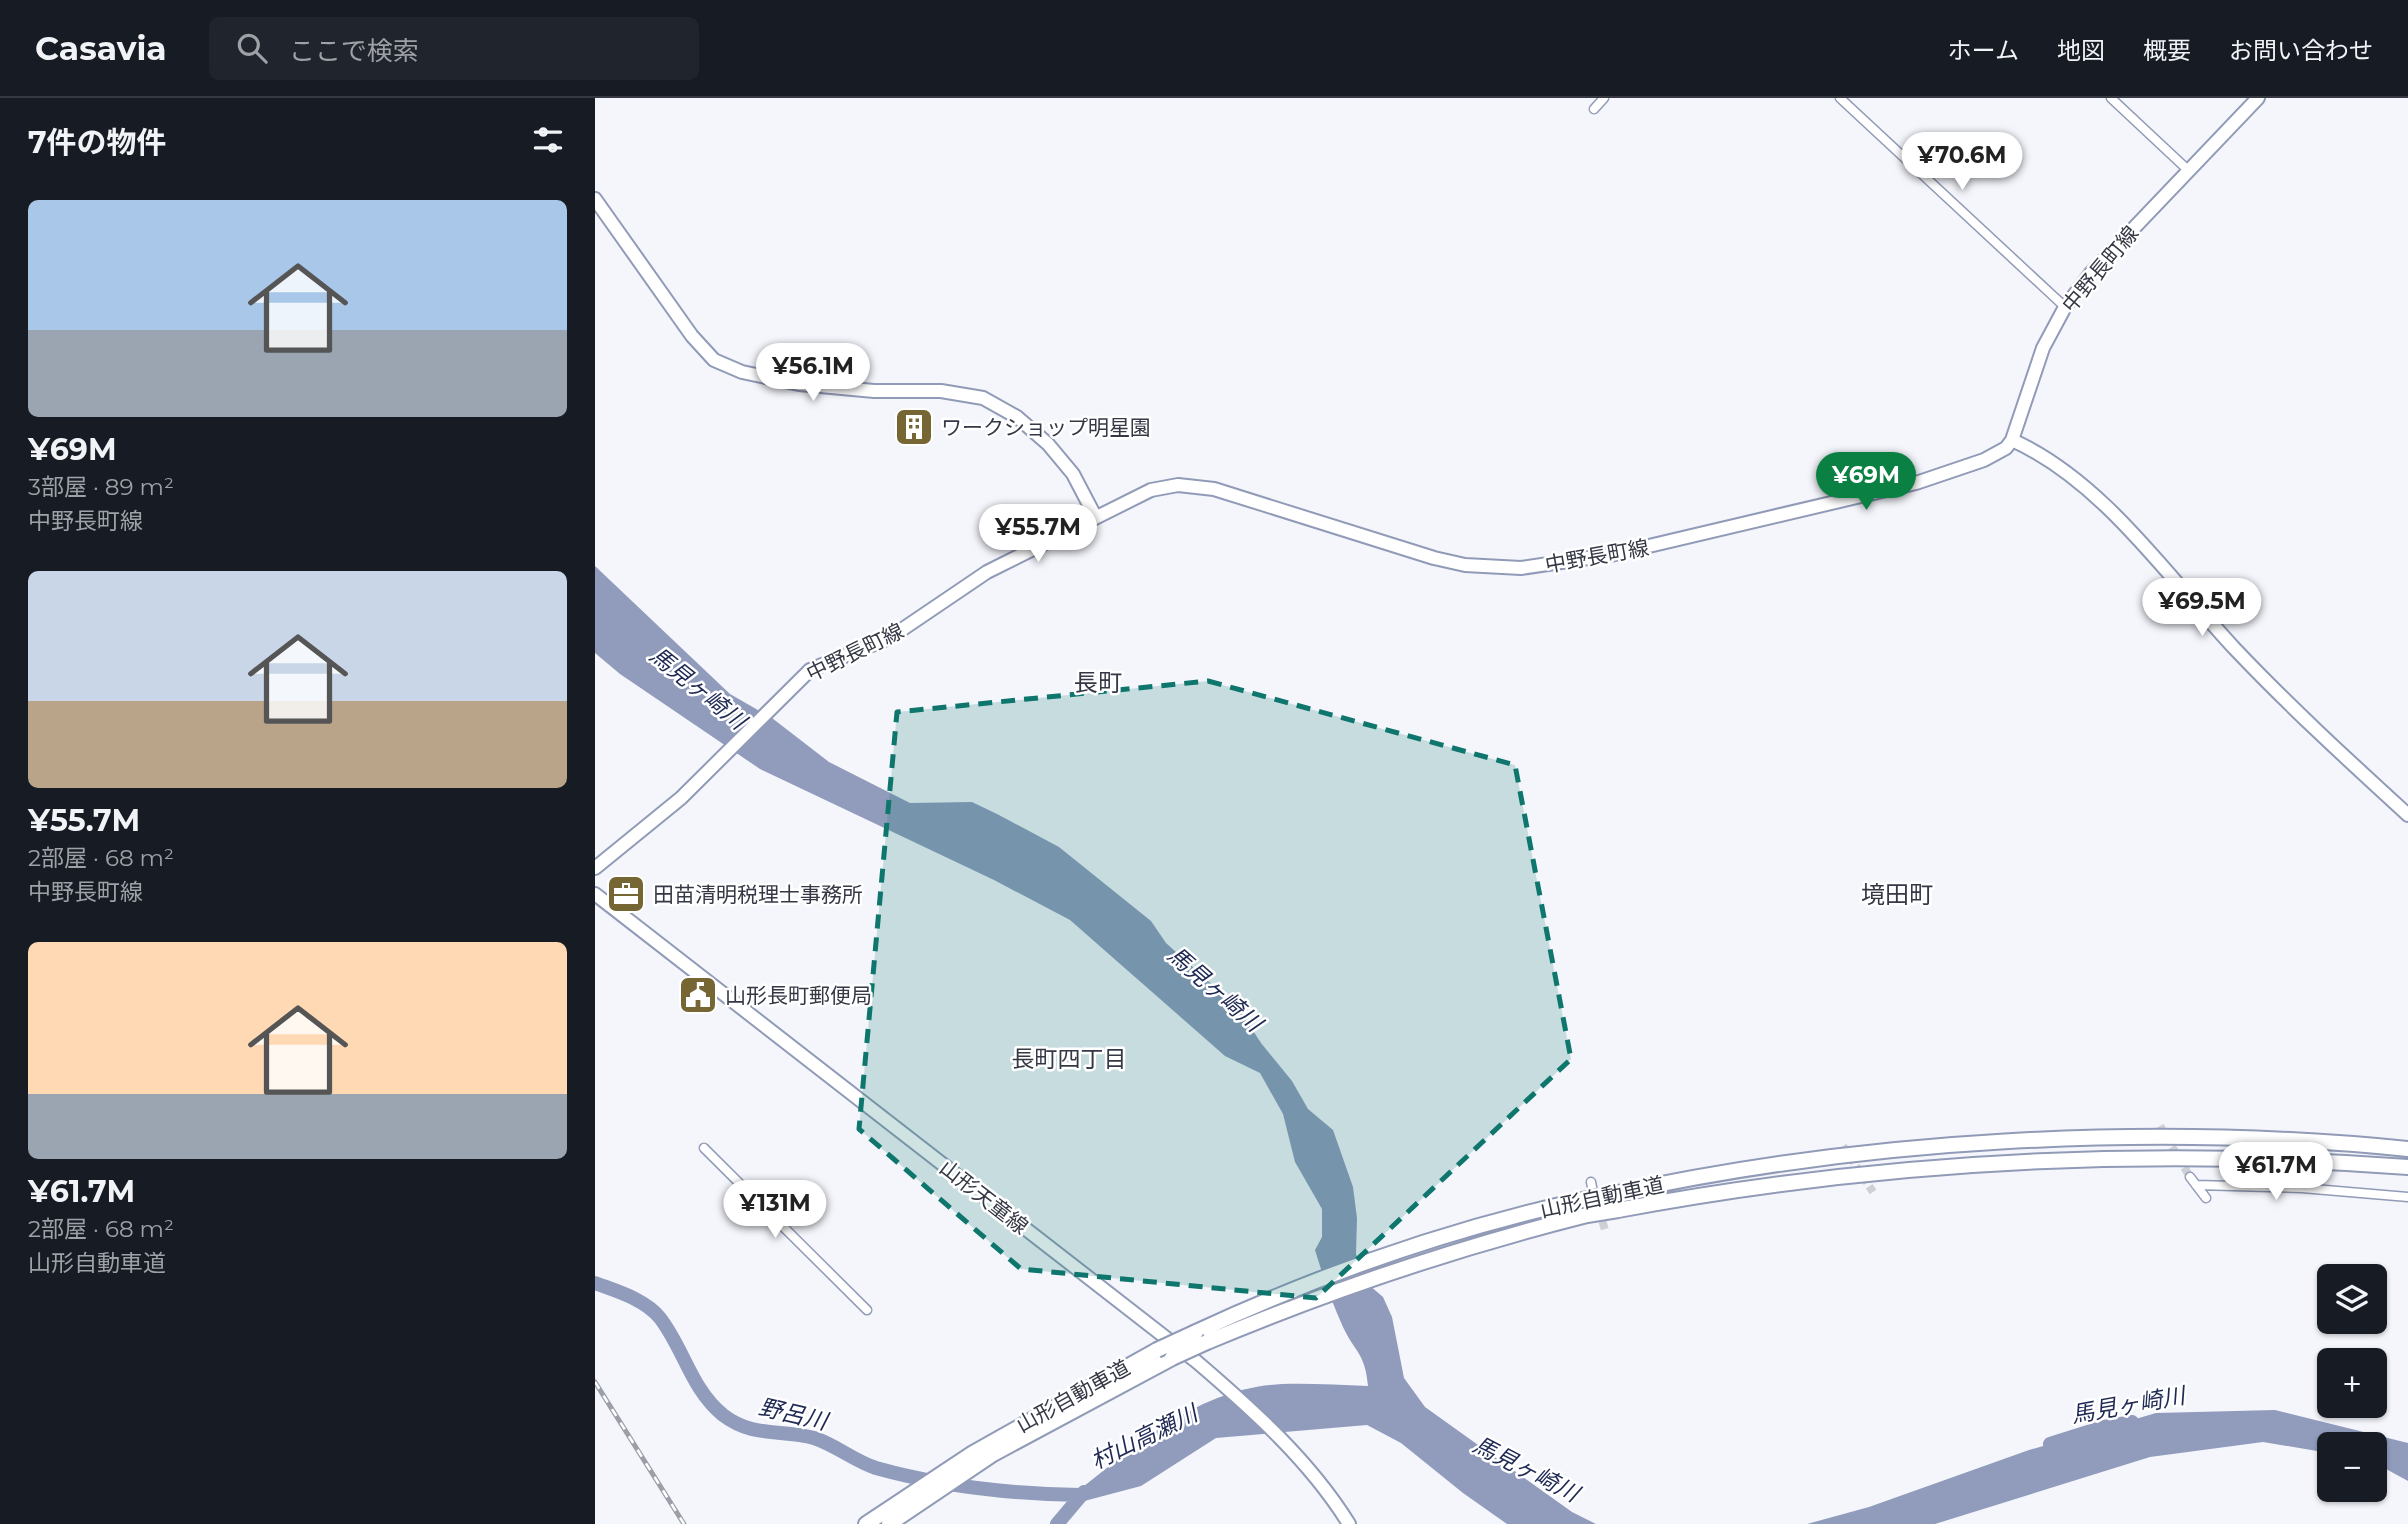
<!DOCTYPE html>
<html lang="ja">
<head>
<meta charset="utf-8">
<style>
	:root { --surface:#171b24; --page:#20242c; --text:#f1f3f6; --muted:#9ea1a6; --line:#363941; --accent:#0b8043 }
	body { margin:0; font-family:Montserrat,"Noto Sans JP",sans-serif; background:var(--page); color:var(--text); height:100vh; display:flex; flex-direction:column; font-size:26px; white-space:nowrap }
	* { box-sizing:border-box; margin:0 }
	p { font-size:23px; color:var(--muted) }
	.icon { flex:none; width:38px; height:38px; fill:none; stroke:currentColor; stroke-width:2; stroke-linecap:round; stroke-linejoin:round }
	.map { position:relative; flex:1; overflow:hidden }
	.details { display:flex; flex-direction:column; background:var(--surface); width:595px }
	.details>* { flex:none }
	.controls { position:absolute; left:1722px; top:1166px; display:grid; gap:14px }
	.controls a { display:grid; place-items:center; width:70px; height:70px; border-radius:10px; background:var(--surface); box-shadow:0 2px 5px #0004; font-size:35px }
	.price { position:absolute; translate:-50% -60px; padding:0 16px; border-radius:24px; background:#fff; color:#222; font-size:23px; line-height:46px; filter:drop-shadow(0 2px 4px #0008) }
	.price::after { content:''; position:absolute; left:50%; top:42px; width:21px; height:16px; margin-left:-10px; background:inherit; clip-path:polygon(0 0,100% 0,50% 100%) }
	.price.on { background:var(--accent); color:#fff }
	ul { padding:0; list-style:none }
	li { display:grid; align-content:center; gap:14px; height:371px; padding:0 28px }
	li span { display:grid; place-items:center; height:217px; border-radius:10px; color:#555 }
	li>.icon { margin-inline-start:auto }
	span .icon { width:126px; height:126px; fill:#fffc; stroke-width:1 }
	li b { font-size:30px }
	h2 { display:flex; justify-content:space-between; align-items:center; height:84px; padding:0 28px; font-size:30px }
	header { display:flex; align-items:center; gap:42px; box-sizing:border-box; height:98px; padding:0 35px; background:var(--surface); border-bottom:2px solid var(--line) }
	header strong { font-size:33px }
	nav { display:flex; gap:38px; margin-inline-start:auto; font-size:24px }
	.search { width:490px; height:63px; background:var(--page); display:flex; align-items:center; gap:18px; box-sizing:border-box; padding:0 24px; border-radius:10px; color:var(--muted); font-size:26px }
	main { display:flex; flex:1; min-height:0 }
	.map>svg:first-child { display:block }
	.water { fill:#919cbd }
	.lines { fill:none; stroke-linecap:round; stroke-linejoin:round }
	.river { stroke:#919cbd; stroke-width:14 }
	.street-tunnel { stroke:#ced0d7; stroke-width:8; stroke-dasharray:8 4; stroke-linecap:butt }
	.street-casing { stroke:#919bb7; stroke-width:11 }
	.secondary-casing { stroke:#919bb7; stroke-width:16 }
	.primary-casing { stroke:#919bb7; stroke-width:16 }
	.highway-casing { stroke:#919bb7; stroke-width:18 }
	.street { stroke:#fff; stroke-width:8 }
	.secondary { stroke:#fff; stroke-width:12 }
	.primary { stroke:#fff; stroke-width:12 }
	.highway { stroke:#fff; stroke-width:14 }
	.rail-casing { stroke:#9c9fa7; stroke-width:5 }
	.rail { stroke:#fff; stroke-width:2.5; stroke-dasharray:8; stroke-linecap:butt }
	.highway-bridge-casing { stroke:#919bb7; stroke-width:18; stroke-linecap:butt }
	.highway-bridge { stroke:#fff; stroke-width:14 }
	.marked { fill:#0f766e; fill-opacity:0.2; stroke:#0f766e; stroke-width:5; stroke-dasharray:14 9; stroke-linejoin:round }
	.labels { text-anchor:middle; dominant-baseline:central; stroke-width:5; stroke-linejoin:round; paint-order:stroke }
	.street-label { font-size:21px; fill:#353945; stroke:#fff }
	.poi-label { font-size:21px; fill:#353945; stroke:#fff; text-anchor:start }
	.water-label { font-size:23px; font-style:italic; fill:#1e2954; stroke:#fff }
	.neighbourhood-label { font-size:23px; fill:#353945; stroke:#fff }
	.quarter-label { font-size:24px; fill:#353945; stroke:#fff }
</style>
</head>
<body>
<header>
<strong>Casavia</strong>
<div class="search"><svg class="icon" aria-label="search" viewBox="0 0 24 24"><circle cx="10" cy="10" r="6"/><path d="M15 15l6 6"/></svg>ここで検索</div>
<nav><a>ホーム</a><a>地図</a><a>概要</a><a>お問い合わせ</a></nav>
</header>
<main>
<section class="details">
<h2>7件の物件<svg class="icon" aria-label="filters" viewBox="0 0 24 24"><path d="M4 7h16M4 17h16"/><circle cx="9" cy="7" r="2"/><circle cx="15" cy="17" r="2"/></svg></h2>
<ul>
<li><span style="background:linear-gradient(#a9c7e8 60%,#9aa5b1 0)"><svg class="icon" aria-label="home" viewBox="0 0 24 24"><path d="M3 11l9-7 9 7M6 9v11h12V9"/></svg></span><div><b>¥69M</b><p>3部屋 · 89 m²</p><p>中野長町線</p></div></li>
<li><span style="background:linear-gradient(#c9d6e8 60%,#b9a48a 0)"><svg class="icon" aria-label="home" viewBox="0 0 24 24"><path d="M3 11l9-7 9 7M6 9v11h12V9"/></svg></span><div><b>¥55.7M</b><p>2部屋 · 68 m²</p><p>中野長町線</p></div></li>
<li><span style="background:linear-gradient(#ffd9b3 70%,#9aa5b1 0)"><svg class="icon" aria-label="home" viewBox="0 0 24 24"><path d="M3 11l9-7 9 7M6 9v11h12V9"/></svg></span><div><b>¥61.7M</b><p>2部屋 · 68 m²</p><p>山形自動車道</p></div></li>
</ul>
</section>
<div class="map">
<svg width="1813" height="1426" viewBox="0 0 1813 1426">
	<rect width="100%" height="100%" fill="#f4f6fc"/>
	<path class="water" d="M0 468 135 596 177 620 234 664 315 705 377 704 402 716 464 749 556 823 571 845 644 911 666 945 697 983 713 1011 738 1032 758 1089 762 1120 761 1156 774 1187 788 1199 797 1219 809 1280 830 1309 977 1414 1001 1426H912L868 1395 806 1345 772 1327 621 1340 546 1388 478 1406V1397C541 1348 602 1290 687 1286 715 1285 744 1287 773 1288 770 1255 761 1256 748 1229 737 1205 728 1178 720 1152L727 1139V1111L700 1064 688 1016 665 975 630 958 475 822 399 782 165 671 25 576 0 555Z
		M1680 1312 1813 1345V1383L1780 1365V1346H1734V1355L1668 1344 1555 1359 1340 1426H1212L1274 1409 1434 1352 1561 1315Z"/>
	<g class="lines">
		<path class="river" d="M0 1185C21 1193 50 1201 65 1220 89 1251 96 1291 128 1317 158 1340 186 1331 219 1340 241 1347 259 1363 281 1370 349 1389 415 1396 485 1397
			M1455 1346 1509 1329 1537 1324
			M462 1426 489 1394"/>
		<path class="street-tunnel" d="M1565 1028 1595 1079
			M1248 1048 1278 1094
			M1004 1112 1010 1132"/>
		<defs>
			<path id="street" d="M1245 0 1470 209
				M1516 0 1594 73
				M999 11 1009 0
				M109 1050 272 1212
				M1595 1079 1611 1100
				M996 1084 997 1089
				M1601 1087 1707 1090 1813 1099"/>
			<path id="secondary" d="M0 101 97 238 119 262 147 274 204 286 279 293H346L388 300 422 319 453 346 478 376 500 418
				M1417 342C1508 383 1572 478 1640 551 1695 609 1754 663 1813 717
				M0 770 86 700 215 572 296 539 392 474 556 392 583 387 619 391 839 460 870 467 926 470 1020 456 1321 385 1389 362 1411 350 1417 342 1448 250 1470 209 1496 175 1663 0"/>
			<path id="primary" d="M0 796 602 1264C658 1312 715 1363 754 1426"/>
			<path id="highway" d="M1018 1096C1269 1041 1557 1025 1813 1051
				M1023 1112C1284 1063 1548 1049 1813 1069
				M601 1234C724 1177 854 1131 987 1102
				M612 1244C736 1192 861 1150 992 1117
				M271 1426 378 1355 562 1252
				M294 1426 398 1356 577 1260"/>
		</defs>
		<use href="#street" class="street-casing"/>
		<use href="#secondary" class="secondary-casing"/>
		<use href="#primary" class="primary-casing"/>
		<use href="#highway" class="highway-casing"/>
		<use href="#street" class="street"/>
		<use href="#secondary" class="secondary"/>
		<use href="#primary" class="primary"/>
		<use href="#highway" class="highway"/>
		<defs>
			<path id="rail" d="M0 1284 89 1426"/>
		</defs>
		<use href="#rail" class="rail-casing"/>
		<use href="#rail" class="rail"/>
		<defs>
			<path id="highway-bridge" d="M987 1102 1018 1096
				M992 1117 1023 1112
				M562 1252 601 1234
				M577 1260 612 1244"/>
		</defs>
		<use href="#highway-bridge" class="highway-bridge-casing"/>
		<use href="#highway-bridge" class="highway-bridge"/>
	</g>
	<path class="marked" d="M613 583 920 667 976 961 721 1200 426 1171 264 1031 302 614Z"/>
	<defs>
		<symbol id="building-square" viewBox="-11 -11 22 22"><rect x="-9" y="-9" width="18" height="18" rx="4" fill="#756633" stroke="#fff"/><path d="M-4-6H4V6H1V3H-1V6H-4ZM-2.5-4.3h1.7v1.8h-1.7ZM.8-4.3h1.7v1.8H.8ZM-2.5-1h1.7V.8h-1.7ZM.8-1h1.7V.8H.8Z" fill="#fff"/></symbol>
		<symbol id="office-square" viewBox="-11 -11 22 22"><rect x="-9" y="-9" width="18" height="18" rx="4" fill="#756633" stroke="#fff"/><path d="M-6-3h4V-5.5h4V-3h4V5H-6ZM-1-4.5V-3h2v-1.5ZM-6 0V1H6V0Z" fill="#fff"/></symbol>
		<symbol id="civic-square" viewBox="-11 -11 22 22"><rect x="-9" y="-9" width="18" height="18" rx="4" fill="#756633" stroke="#fff"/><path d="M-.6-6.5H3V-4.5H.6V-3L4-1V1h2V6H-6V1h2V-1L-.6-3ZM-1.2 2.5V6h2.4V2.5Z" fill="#fff"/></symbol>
	</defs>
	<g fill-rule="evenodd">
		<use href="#building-square" x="297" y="307" width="44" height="44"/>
		<use href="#office-square" x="9" y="774" width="44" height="44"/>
		<use href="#civic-square" x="81" y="875" width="44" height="44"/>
	</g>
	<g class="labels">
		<g class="street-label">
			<text transform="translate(1505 171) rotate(-50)">中野長町線</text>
			<text transform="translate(1002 458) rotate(-10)">中野長町線</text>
			<text transform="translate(260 554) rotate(-26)">中野長町線</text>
			<text transform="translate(389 1099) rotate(38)">山形天童線</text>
			<text transform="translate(1007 1099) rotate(-12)">山形自動車道</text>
			<text transform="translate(478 1298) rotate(-29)">山形自動車道</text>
		</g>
		<g class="poi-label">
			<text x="346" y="329">ワークショップ明星園</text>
			<text x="58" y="796">田苗清明税理士事務所</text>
			<text x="130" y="897">山形長町郵便局</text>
		</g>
		<g class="water-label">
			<text transform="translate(103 590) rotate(39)">馬見ヶ崎川</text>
			<text transform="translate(620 891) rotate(41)">馬見ヶ崎川</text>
			<text transform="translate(1533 1307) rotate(-10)">馬見ヶ崎川</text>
			<text transform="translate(198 1316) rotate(13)">野呂川</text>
			<text transform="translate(549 1339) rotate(-26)">村山高瀬川</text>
			<text transform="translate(931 1371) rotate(27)">馬見ヶ崎川</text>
		</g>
		<g class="neighbourhood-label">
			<text x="474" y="961">長町四丁目</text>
		</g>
		<g class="quarter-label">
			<text x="503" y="584">長町</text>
			<text x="1302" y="796">境田町</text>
		</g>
	</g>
</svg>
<div class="controls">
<a><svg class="icon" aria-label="layers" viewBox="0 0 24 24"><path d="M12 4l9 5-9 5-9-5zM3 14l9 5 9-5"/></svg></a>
<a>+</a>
<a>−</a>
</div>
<b class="price" style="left:1367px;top:94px">¥70.6M</b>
<b class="price" style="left:218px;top:305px">¥56.1M</b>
<b class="price on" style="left:1271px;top:414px">¥69M</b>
<b class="price" style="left:443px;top:466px">¥55.7M</b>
<b class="price" style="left:1607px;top:540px">¥69.5M</b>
<b class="price" style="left:1681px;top:1104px">¥61.7M</b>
<b class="price" style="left:180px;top:1142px">¥131M</b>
</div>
</main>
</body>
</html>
